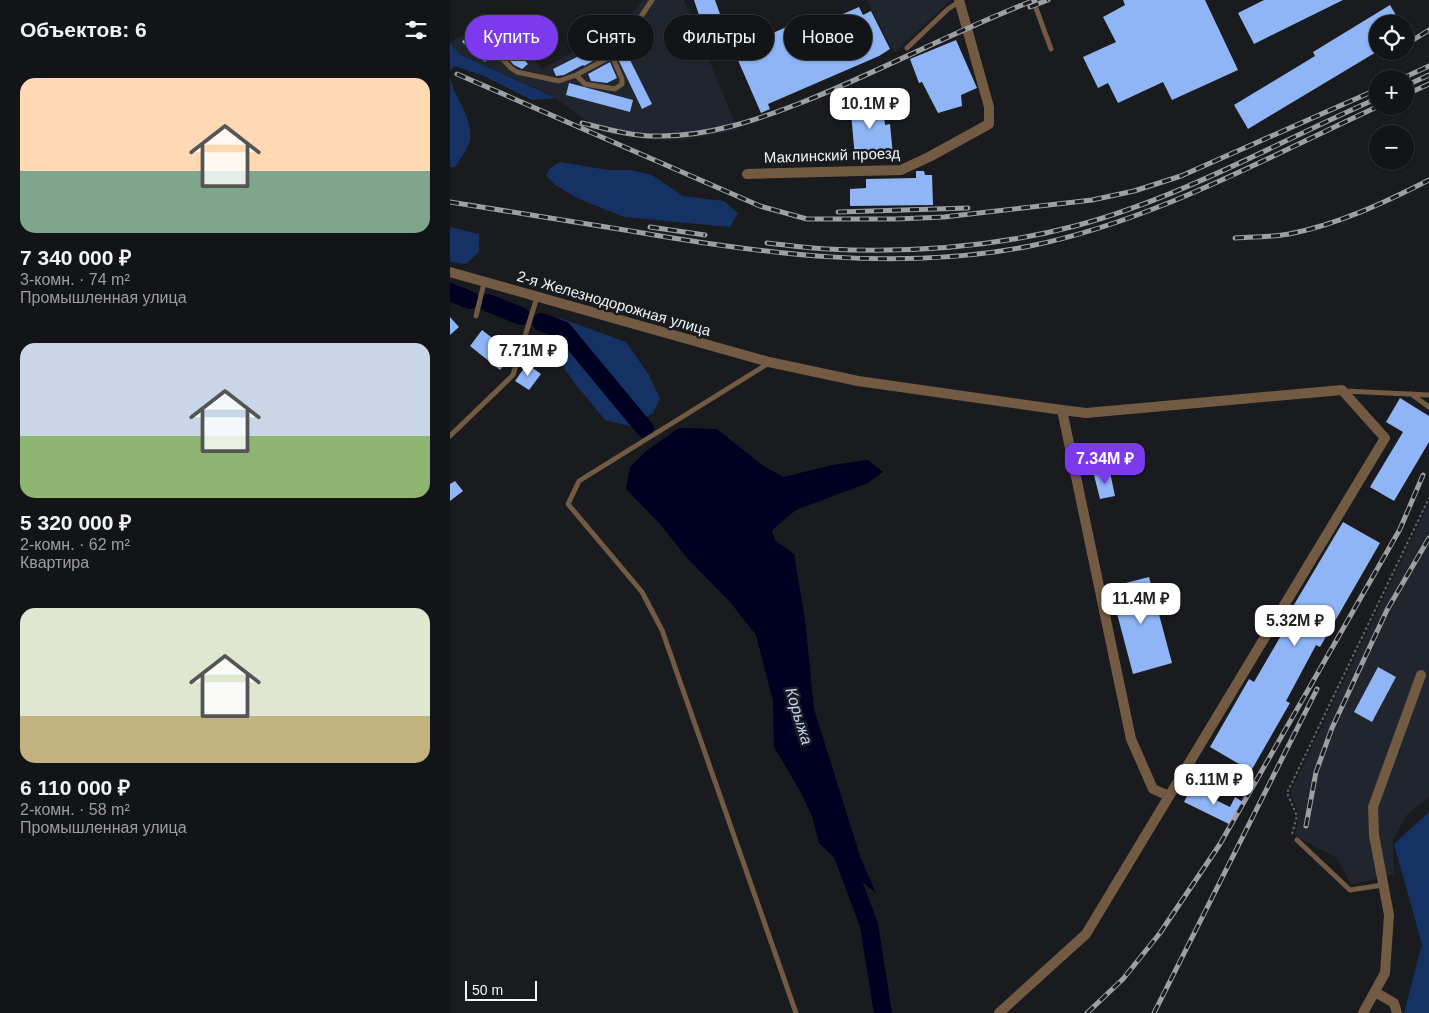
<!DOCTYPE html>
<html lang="ru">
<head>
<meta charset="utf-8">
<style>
	:root { --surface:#131417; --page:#1c1d20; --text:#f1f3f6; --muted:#9d9ea1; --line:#323336; --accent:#7c3aed }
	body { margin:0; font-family:Helvetica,sans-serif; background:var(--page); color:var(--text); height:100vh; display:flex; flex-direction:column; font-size:19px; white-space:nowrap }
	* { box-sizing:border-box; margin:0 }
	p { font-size:16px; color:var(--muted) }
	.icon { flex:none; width:28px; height:28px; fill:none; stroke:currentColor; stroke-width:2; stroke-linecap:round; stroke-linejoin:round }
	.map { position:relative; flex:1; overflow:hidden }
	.side { display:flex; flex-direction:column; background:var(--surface); width:450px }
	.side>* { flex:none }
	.top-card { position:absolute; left:15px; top:15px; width:475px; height:45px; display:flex; gap:10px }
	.buttons { position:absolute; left:919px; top:15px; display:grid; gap:10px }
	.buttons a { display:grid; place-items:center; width:45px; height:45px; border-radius:50%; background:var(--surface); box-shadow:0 1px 4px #0004,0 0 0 1px var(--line); font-size:25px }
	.scale { position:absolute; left:15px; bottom:12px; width:72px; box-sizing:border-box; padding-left:5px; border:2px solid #f3f5f8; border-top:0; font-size:14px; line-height:18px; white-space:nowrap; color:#f3f5f8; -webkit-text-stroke:4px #191b1f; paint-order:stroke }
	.price { position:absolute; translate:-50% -42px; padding:0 11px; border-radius:10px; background:#fff; color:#222; font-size:16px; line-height:32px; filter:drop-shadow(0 1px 2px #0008) }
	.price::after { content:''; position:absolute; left:50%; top:30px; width:15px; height:11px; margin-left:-8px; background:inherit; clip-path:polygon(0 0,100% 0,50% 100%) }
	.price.active { background:var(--accent); color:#fff }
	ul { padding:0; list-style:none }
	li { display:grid; align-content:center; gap:10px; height:265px; padding:0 20px }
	li span { display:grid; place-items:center; height:155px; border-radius:15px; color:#555 }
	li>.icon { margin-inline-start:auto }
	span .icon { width:90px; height:90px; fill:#fffc; stroke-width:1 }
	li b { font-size:21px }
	h2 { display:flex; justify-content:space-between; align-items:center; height:60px; padding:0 20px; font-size:21px }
	.chip { padding:0 18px; border-radius:22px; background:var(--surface); box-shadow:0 1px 4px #0004,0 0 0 1px var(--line); font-size:18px; line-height:45px }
	.chip.active { background:var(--accent); color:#fff }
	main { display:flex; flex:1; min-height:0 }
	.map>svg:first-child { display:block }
	.built { fill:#21262e }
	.green { fill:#163264 }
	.water { fill:#000021 }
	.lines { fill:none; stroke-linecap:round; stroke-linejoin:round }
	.river { stroke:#000021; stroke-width:18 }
	.building { fill:#8fb5f6 }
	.path { stroke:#646669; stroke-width:2; stroke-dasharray:2.5 2.5; stroke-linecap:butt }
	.service { stroke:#725a43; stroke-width:5 }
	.minor { stroke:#725a43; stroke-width:10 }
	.rail-casing { stroke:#9d9fa2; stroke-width:5 }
	.rail { stroke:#191b1f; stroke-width:3; stroke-dasharray:9; stroke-linecap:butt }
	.labels { text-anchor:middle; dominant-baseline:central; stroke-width:5; stroke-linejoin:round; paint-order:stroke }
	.street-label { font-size:15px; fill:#f3f5f8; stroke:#191b1f }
	.water-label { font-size:16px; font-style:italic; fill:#c0d4f7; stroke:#191b1f }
</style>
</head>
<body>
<main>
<section class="side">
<h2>Объектов: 6<svg class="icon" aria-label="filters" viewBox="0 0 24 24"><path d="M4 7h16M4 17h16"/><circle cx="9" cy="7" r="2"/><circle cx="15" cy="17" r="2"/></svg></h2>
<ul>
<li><span style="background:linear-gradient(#ffd9b3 60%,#7fa58c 0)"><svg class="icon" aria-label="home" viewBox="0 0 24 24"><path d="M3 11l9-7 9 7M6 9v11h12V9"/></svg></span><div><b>7 340 000 ₽</b><p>3-комн. · 74 m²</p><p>Промышленная улица</p></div></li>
<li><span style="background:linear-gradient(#c9d6e8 60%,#8fb573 0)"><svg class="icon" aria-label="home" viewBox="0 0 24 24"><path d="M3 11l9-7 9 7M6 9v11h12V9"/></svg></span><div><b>5 320 000 ₽</b><p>2-комн. · 62 m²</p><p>Квартира</p></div></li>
<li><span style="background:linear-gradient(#dfe7d0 70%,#c2b280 0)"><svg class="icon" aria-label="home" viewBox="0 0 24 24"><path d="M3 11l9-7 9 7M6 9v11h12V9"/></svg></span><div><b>6 110 000 ₽</b><p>2-комн. · 58 m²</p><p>Промышленная улица</p></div></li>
</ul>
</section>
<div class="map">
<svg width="979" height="1013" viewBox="0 0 979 1013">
	<rect width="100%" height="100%" fill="#191b1f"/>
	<path class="built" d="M193 0H234L288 130 239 139 210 140 154 133 101 95 9 54 1 42 36 22H49L92 69 161 32 189 6Z
		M417 0H501L444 53Z
		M979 503V797L958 813 943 839 944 874 901 885 887 858 845 836 849 815 840 793Z"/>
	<path class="green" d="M0 42 9 54 106 98 82 100 36 77 5 66 0 70Z
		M0 78C5 99 28 124 18 146 15 153 9 160 5 167H0Z
		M110 162 158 170H181L202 175 233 196 274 201 288 213 280 227 174 217 127 198 105 185 96 175 100 168Z
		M0 227 29 234V252L16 264 0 262Z
		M107 317 176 342 199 375 210 399 203 413 180 426 155 420 127 386 111 364 100 326Z
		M979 812V1013H954L972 944 944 844Z"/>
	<path class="water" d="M229 428 267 429 312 465 333 477 382 465 418 460 433 472 418 483 346 510 322 530 325 540 344 554 355 619 364 709 411 859 426 893 397 870 369 843 362 816 349 789 324 747 323 701 306 635 280 602 238 559 209 523 176 489 180 467 196 451Z"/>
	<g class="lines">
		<path class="river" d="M0 292 20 300
			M38 303 71 316
			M91 322 113 330 195 429
			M391 850 419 925 433 1013"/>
	</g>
	<path class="building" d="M244 0H265L271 17 252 24Z
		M673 0H755L788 70 722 100 713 82 668 103 658 83 648 88 633 57 666 42 653 17 675 5Z
		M814 0H893L804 44 788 13Z
		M940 5 951 24H928V51L798 129 784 105 865 56 863 52Z
		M409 7 413 15 421 11 440 49 429 56 318 104 320 109 311 113 287 58 296 54 293 46 341 25 345 35Z
		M41 23 78 64 72 69 64 65 32 32Z
		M19 33 25 38 27 37 42 54 35 62 12 42Z
		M163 39 166 45 159 52 134 66 133 65 114 75 106 76 103 69Z
		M506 40 527 88 511 95 512 106 488 113 472 82 469 83 460 59Z
		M171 53 172 56 177 54 202 104 192 109 167 57Z
		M160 62 167 78 157 83 141 81 138 74Z
		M119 83 183 100 180 112 116 95Z
		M432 99 435 125 440 124 443 155 405 158 400 102Z
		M466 171H474L475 175H482L483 205 400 206V189L416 188V179L466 178Z
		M0 317 9 327 0 335Z
		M32 330 63 354 50 370 20 346Z
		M77 364 91 374 79 390 65 381Z
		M950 398 979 416V442L944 501 920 487 953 432 936 422Z
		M660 472 665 496 650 499 644 475Z
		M5 481 13 491 0 501V484Z
		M893 522 930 543 870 647 866 645 836 701 840 703 801 771 760 747 799 679 804 682 836 627 832 625Z
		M699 577 722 663 683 674 660 587Z
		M928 667 946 677 922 722 904 712Z
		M741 788 780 807 785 797 793 802 781 825 734 802Z"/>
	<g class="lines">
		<path class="path" d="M842 834 847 816 837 793 979 498"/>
		<path class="service" d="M583 0 601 49
			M31 36 61 68 67 72 109 81 126 75 162 56 170 48 202 0
			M457 48 498 9 509 2
			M126 75 135 84 165 89 172 84V79L162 56
			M26 316 34 283
			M319 363 129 481 118 504 192 592 212 630 346 1013
			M895 391 979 395
			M961 394 979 407
			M0 436 63 375 87 297
			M847 840 900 890 933 885"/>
		<path class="minor" d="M297 174 451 170 479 157 539 124V107L509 0
			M0 272 319 362 408 381 612 410 636 413 892 390 935 438 636 934 549 1013
			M612 410 681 739 703 789 719 796
			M925 992 944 1003 947 1013
			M913 1013 935 973 939 915 924 835 923 807 971 675"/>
		<defs>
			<path id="rail" d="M580 7 598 0
				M955 45 979 30
				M943 54 947 51
				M7 74 310 206 357 219H447L494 217 642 200 684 191 731 176 928 89
				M951 79 979 66
				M955 86 979 75
				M955 95 979 84
				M132 123C157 129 184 137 210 136 260 136 307 120 353 102 431 71 506 30 585 0
				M0 202C60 212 121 221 181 231 313 254 448 272 580 246 703 221 816 158 929 106
				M388 212 518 208
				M200 227 255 235
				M785 238C803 237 822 237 839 234 889 224 934 203 979 180
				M317 243C337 245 357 248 377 249 459 253 545 247 625 226 731 198 828 142 928 98
				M856 826 866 772 882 728 937 610 979 538
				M637 1013 673 979 710 933 770 844 950 529 973 475
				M704 1013 867 689"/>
		</defs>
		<use href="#rail" class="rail-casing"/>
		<use href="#rail" class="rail"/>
	</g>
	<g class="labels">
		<g class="street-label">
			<text transform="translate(382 155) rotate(-2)">Маклинский проезд</text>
			<text transform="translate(164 303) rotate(16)">2-я Железнодорожная улица</text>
		</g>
		<g class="water-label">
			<text transform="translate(349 716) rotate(73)">Корыжа</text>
		</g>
	</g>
</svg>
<div class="buttons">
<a><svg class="icon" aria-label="locate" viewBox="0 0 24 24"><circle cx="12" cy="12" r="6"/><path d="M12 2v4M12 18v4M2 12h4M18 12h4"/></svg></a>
<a>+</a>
<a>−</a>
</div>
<div class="scale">50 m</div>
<b class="price" style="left:420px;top:130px">10.1M ₽</b>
<b class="price" style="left:78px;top:377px">7.71M ₽</b>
<b class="price active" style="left:655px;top:485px">7.34M ₽</b>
<b class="price" style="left:691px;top:625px">11.4M ₽</b>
<b class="price" style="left:845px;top:647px">5.32M ₽</b>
<b class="price" style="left:764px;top:806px">6.11M ₽</b>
<div class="top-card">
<a class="chip active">Купить</a>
<a class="chip">Снять</a>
<a class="chip">Фильтры</a>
<a class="chip">Новое</a>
</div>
</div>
</main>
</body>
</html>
